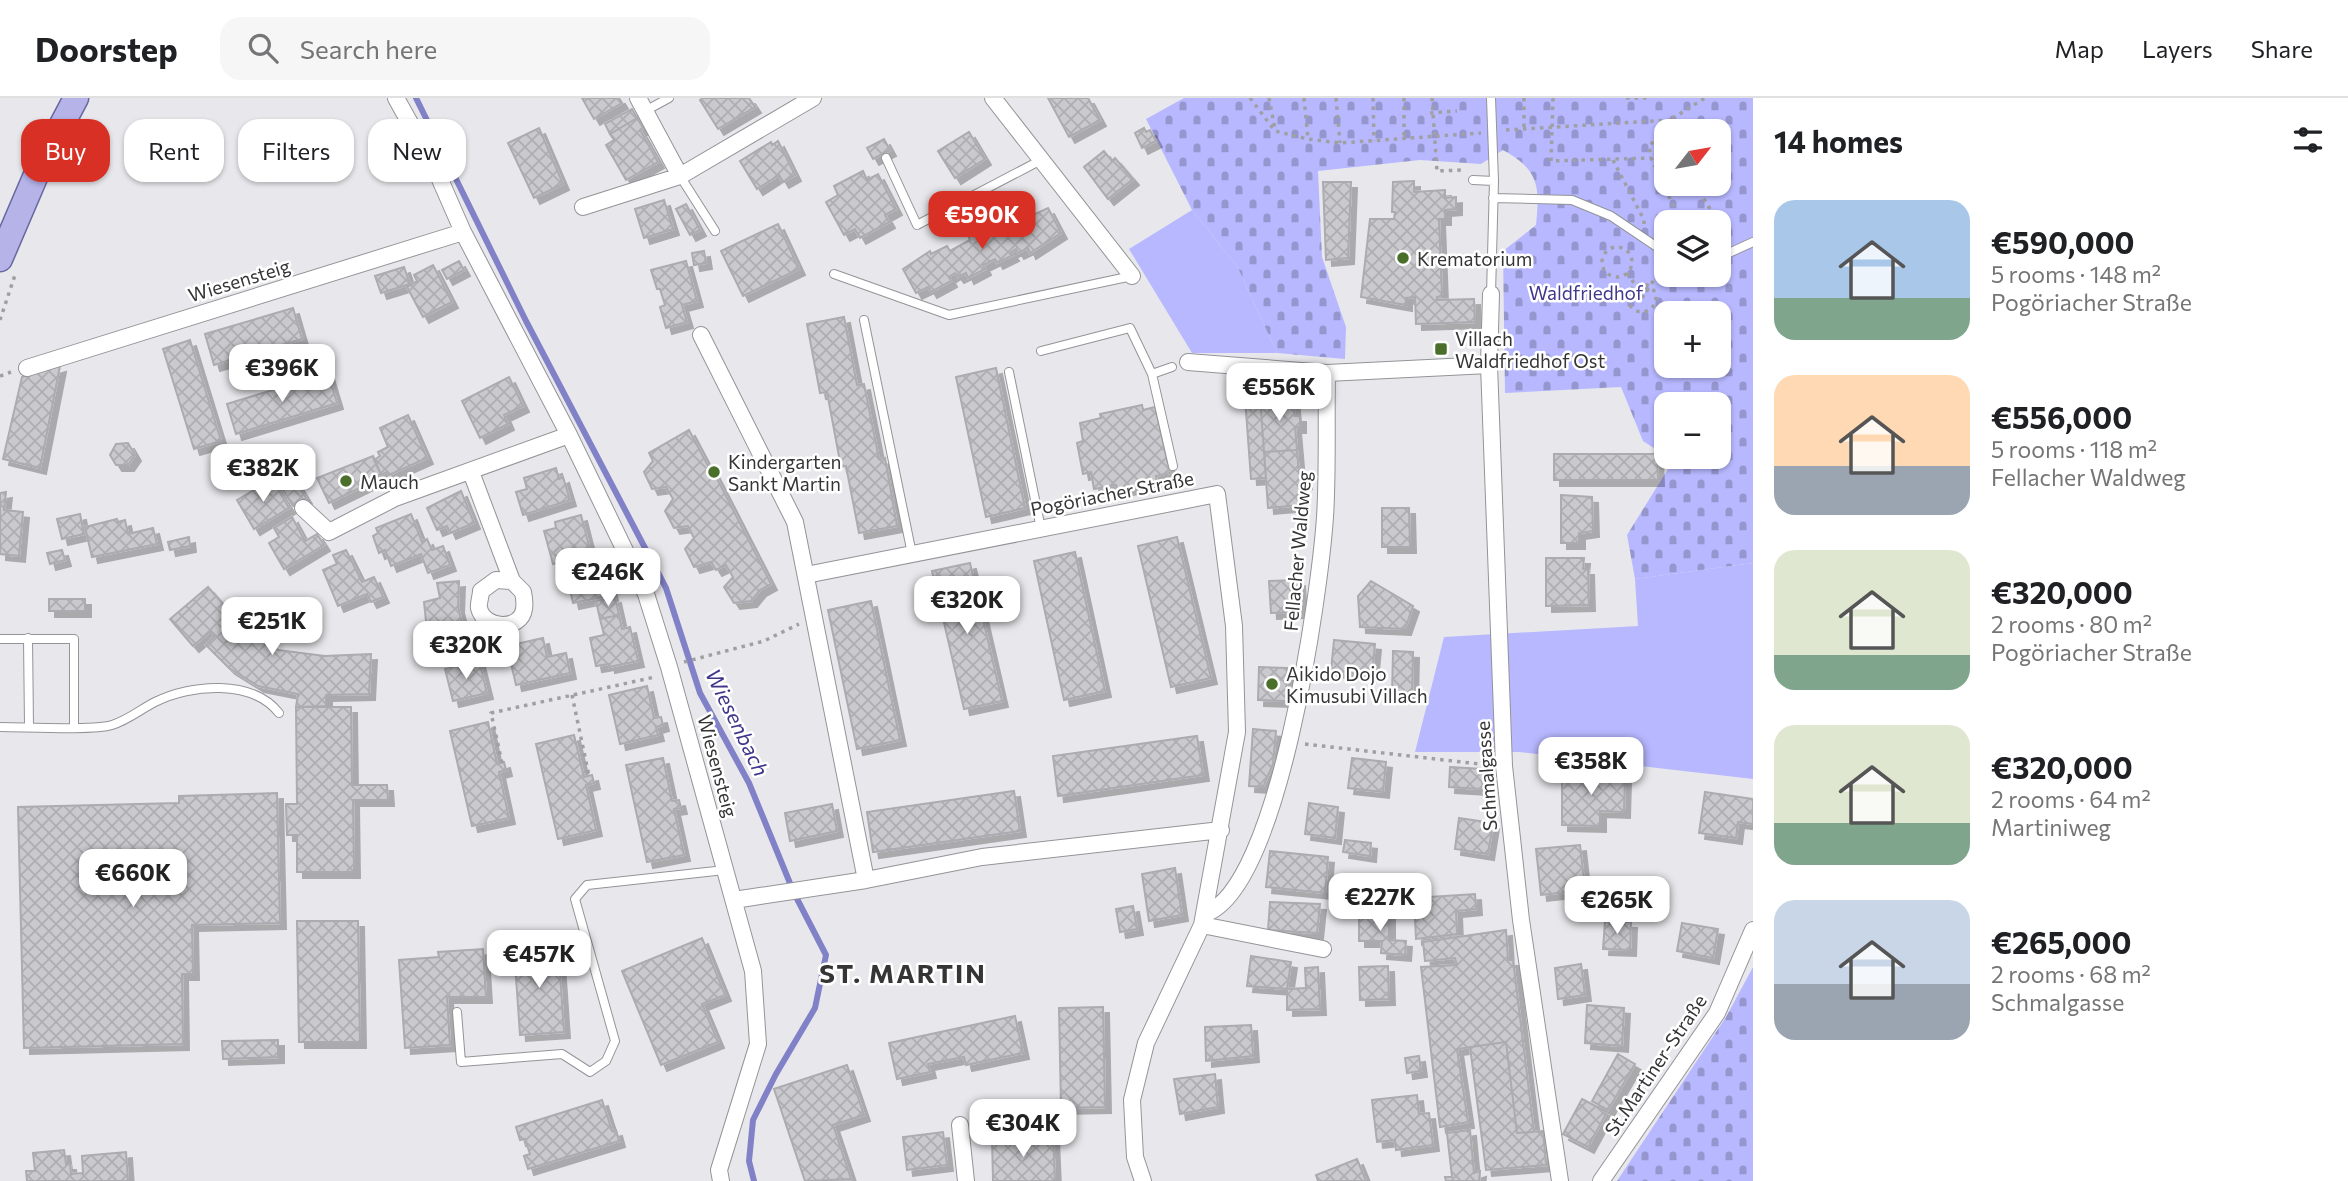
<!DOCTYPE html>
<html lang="en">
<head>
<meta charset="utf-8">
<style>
	:root { --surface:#fff; --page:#f6f6f6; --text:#202124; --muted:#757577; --line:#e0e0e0; --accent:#d93025 }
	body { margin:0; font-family:Commissioner,sans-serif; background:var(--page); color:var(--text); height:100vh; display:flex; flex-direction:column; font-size:26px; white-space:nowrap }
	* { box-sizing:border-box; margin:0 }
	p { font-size:23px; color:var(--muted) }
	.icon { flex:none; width:38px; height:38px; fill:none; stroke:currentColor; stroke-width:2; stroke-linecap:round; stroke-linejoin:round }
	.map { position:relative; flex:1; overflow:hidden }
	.panel { display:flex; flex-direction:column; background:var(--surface); width:595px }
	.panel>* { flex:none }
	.banner { position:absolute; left:21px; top:21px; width:665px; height:63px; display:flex; gap:14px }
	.needle { width:46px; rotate:59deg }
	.buttons { position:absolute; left:1654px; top:21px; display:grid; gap:14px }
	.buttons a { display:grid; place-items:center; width:77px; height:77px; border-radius:14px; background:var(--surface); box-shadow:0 2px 5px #0004; font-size:35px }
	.price { position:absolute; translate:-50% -60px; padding:0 16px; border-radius:14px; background:#fff; color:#222; font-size:23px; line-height:46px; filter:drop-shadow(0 2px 4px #0008) }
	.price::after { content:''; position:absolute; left:50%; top:42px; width:21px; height:16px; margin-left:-10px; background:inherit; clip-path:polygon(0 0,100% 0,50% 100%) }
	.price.selected { background:var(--accent); color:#fff }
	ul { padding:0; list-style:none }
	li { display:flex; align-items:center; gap:21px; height:175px; padding:0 21px }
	li span { display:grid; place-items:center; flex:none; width:196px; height:140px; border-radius:21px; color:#555 }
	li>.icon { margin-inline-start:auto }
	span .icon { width:84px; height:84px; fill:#fffc; stroke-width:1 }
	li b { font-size:30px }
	h2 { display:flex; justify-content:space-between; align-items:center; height:84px; padding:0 21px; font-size:30px }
	.pill { padding:0 24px; border-radius:21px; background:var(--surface); box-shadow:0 2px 5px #0004; font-size:24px; line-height:63px }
	.pill.selected { background:var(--accent); color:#fff }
	header { display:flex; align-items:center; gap:42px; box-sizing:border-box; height:98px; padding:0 35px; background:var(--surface); border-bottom:2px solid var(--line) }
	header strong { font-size:33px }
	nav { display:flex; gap:38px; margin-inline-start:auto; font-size:24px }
	.search { width:490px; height:63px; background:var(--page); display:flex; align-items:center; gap:18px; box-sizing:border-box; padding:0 24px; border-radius:21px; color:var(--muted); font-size:26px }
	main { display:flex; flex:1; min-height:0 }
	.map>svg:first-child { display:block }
	.green { fill:#b7b8ff }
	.cemetery { fill:url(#cemetery-stones); fill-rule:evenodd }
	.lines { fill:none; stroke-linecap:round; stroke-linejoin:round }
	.stream { stroke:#8181c8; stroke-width:6 }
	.building { fill:url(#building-cross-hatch); stroke:#ababb0; stroke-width:2; filter:url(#shadow) }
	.lane-casing { stroke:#939498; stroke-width:10 }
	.street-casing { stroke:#939498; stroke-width:18 }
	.primary-casing { stroke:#68669f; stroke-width:27 }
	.path { stroke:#a0a0a3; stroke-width:3.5; stroke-dasharray:3.5 5; stroke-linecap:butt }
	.lane { stroke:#fff; stroke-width:8 }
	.street { stroke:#fff; stroke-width:16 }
	.primary { stroke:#b5b3e8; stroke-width:24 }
	.poi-dot { fill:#496f2a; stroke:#fff; stroke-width:2.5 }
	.labels { text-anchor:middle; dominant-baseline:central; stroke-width:5; stroke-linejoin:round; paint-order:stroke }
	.poi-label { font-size:19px; fill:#353536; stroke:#fff; text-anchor:start }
	.street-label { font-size:19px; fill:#353536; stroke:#fff }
	.park-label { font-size:19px; fill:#41378c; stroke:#fff }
	.water-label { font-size:21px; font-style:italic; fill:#3f358b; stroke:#fff }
	.district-label { font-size:26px; font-weight:bold; letter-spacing:2px; fill:#353536; stroke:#fff }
</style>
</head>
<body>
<header>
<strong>Doorstep</strong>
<div class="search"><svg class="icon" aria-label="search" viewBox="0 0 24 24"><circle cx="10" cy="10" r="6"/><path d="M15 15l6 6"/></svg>Search here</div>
<nav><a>Map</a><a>Layers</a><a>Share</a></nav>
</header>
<main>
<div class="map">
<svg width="1753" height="1083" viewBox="0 0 1753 1083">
	<defs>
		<pattern id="cemetery-stones" width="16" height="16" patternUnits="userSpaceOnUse" patternTransform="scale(1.75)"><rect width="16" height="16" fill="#b7b8ff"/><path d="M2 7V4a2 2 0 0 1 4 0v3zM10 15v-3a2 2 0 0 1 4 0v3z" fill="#9696cf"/></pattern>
		<pattern id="building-cross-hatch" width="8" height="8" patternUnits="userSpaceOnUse" patternTransform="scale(1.75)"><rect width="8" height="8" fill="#cacace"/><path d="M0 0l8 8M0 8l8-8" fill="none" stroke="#aeaeb2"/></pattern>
		<filter id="shadow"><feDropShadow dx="6" dy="6" stdDeviation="0" flood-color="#0004"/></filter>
	</defs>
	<rect width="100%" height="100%" fill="#e8e8ec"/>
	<path class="green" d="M1192 112 1237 168 1277 255H1192L1129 151Z
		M1753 465V681L1519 654H1415L1444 539 1638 528 1635 481Z"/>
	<path class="cemetery" d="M1184 0H1753V465L1635 481 1627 437 1673 363 1667 359H1718V306H1666V358L1643 343 1621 289 1505 295 1503 153 1536 127C1540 88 1539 72 1503 52L1481 66 1420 62 1318 73 1322 159 1346 229 1345 261 1277 255 1237 168 1192 112 1146 21ZM1666 33H1718V86H1666ZM1666 124H1718V177H1666ZM1666 215H1718V268H1666Z
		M1753 869V1083H1617L1726 919Z"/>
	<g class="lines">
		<path class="stream" d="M416 0 526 223 666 490 700 595 749 685 794 795 826 857 815 910 776 976 753 1022 749 1063 754 1083"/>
	</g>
	<path class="building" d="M582 0H619L622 5 594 21Z
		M703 0H749L755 9 718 31 700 2Z
		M1048 0H1088L1100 22 1069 39Z
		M632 11 637 20 610 36 605 26Z
		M637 20 643 30 640 32 658 64 626 82 606 47 614 42 610 36Z
		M539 30 563 86 534 100 508 45Z
		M1144 30 1146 34 1150 32 1156 43 1142 50 1135 35Z
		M969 34 985 61 955 80 938 53Z
		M884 41 890 52 873 61 867 50Z
		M778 43 795 77 783 84 779 77 757 91 740 63 771 44 772 47Z
		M1104 53 1112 63 1115 60 1133 81 1108 101 1084 69Z
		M863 73 867 82 878 76 896 111 885 117 889 124 860 140 855 131 844 137 826 104 838 97 834 88Z
		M1414 83V94L1445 92V100L1456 99V111L1445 112V121H1439L1442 198 1437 199V202L1474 201 1475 224 1416 226 1415 199 1406 200V207L1361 199 1370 121H1394L1395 114H1392L1393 84Z
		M1323 84H1351L1348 160 1326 162Z
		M664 102 673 131 644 140 635 111Z
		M686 106 700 132 690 137 676 111Z
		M1048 110 1061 135 1030 155 1028 150 1018 155 1016 151 1011 154 1013 157 997 165 995 161 983 167 985 171 968 180 966 175 958 179 955 175 949 179 951 183 931 194 928 189 916 195 903 171 930 153 931 156 947 148 950 153 970 142 967 135 979 129 983 137 1008 124 1010 129 1031 114 1033 117Z
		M778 126 799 171 743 198 721 153Z
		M704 153 706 165 694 167 692 155Z
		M459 163 464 172 447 181 442 172Z
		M686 163 697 203 682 207 687 224 666 230 660 209 665 207 660 191H657L651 172Z
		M433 167 452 204 423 219 407 189 417 183 414 177Z
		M404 169 410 186 381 195 375 178Z
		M293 210 302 241 214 267 205 236Z
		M844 219 857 287 864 286 879 361 885 360 897 428 859 435 846 368 841 369 827 294 820 295 807 226Z
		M190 242 221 343 194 351 163 251Z
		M60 268 40 370 3 361 22 279Z
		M996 270 1025 410 986 419 956 279Z
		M328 275 337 305 236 336 227 306Z
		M509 279 523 308 504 317 508 326 480 340 462 303Z
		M1293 297 1295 318H1300V329H1295L1297 352 1264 354 1260 299Z
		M1260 299 1266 380 1251 381 1245 300Z
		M1142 307 1143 312 1155 309 1170 375 1156 378 1157 385 1117 393 1116 387 1094 391 1091 374 1083 376 1077 345 1083 343 1080 325 1101 320 1100 316Z
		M408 317 427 360 389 377 387 374 381 377 374 362 380 358 378 354 388 349 380 330Z
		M689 332 708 368 710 367 771 486 760 492 751 503 734 505 724 489 733 479 726 467 716 472 711 464 694 469 685 451 694 440 688 428 674 430 665 413 673 401 666 389 652 391 644 374 653 363 649 355Z
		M128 345 135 357 128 367H116L110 357 116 346Z
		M1297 352 1299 375 1305 374 1306 385H1299L1301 407 1268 410 1264 354Z
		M1554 356H1657L1658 382H1554Z
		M296 357 304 370 294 376 286 363Z
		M373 358 382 379 329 405 317 380Z
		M556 370 559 381 563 379 570 402 523 417 516 394 527 391 524 380Z
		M272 381 289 410 254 431 237 402Z
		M295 382 306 400 293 408 282 390Z
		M461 393 474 425 450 435 447 428 437 432 427 410Z
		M6 394 4 412 23 414 19 458 0 456V395Z
		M1561 397 1592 399 1593 433 1579 435V445H1561Z
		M1382 410H1409L1410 449H1382Z
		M80 416 84 436 62 441 57 421Z
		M411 416 422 444 427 441 432 452 443 448 450 467 428 475 421 456 391 468 385 452 379 455 373 438 378 435 376 430Z
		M581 417 591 456 553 466 544 433 556 430 555 424Z
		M292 419 305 443 317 436 324 447 284 471 269 445 279 439 274 430Z
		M117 421 118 424 125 422 128 436 153 430 157 446 92 459 85 429Z
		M189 439 190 448 170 452 168 444Z
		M1177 439 1211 580 1171 589 1138 448Z
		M62 452 65 462 50 466 47 455Z
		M346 452 362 484 374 479 383 499 371 504 367 496 338 508 323 472 337 466 333 457Z
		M1075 454 1105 593 1064 602 1034 463Z
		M1546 460H1584L1583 471H1588L1589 507 1546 508Z
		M970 465 1002 603 964 611 932 473Z
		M596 469H606L612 497 573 505 567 478Z
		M1299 482 1301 514 1271 515 1269 483Z
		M459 483 458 509 462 525 457 526 460 539 433 544 430 532 427 533 424 504 440 500 437 485Z
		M1371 483 1413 508 1405 531 1360 529 1358 498Z
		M208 489 230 514 224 521 228 527 234 521 278 552 325 558 371 556 369 596 326 597V608L296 609 298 596 258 588 229 570 206 547 215 538 211 533 193 548 170 521Z
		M615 499 619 517 600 521 596 503Z
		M49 501H85V513H49Z
		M871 503 900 642 857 651 828 512Z
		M619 517 622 531 630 529 638 563 609 569V566L596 568 590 540 604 537 600 521Z
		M543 540 547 559 566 555 570 575 516 587 507 548Z
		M1334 542 1375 546 1372 577 1331 573Z
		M1393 553 1413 554 1412 597 1392 596Z
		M479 563 487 595 453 603 445 571Z
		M1259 569 1287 570 1286 603 1258 602Z
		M647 588 654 620 661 619 663 627 656 629 658 637 620 646 609 597Z
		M296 609H351L352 687H387L388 702H353L354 774H297V737H287L286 706H297Z
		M488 624 497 666 504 664 506 672 499 674 509 720 472 728 450 633Z
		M1253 631 1276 633 1273 666 1263 689 1249 688Z
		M574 637 584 679 592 677 594 685 586 687 596 732 558 741 536 646Z
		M1197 638 1203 677 1058 698 1053 658Z
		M663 660 672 703 679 702 681 710 674 711 684 757 647 764 626 667Z
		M1352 660 1386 664 1383 694 1348 690Z
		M1578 668H1596L1595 677 1625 678 1624 714 1600 713V728L1562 727V676H1578Z
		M1450 669 1483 671 1482 691 1449 689Z
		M1014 693 1020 733 873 754 867 714Z
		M1705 694 1753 701V726L1738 724 1736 740 1699 735Z
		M277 695 280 825 192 827 193 876H182L183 946 24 950 18 709 179 705V698Z
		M1309 705 1338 709 1335 740 1305 736Z
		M832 706 837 733 790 743 785 715Z
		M1459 720 1493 725 1488 756 1455 751Z
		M1345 742 1371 745 1370 758 1343 754Z
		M1580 747 1585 792 1541 797 1536 751Z
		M1270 753 1328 759 1325 795 1266 789Z
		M1175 770 1182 817 1149 823 1142 776Z
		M1475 796 1476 811 1456 813 1457 836 1416 841 1414 800Z
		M1270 804 1320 806 1317 835 1268 832Z
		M1133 808 1137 831 1120 834 1116 811Z
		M1359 816H1389V842L1406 843 1405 857 1381 855 1382 843H1359Z
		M297 823H358L360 944H299Z
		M1605 823 1631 824 1630 852 1603 851Z
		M1682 825 1718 831 1713 860 1677 853Z
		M1506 832 1508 862H1513L1534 1034 1517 1035 1506 944 1457 951 1468 1024 1440 1029 1421 869 1457 867 1455 860 1425 863 1423 844Z
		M702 840 725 897 702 906 718 944 661 967 622 873Z
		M558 847 564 934 520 937 514 850Z
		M483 851 486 899H447L450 947 405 950 399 862 439 859 438 854Z
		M1251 858 1291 864 1287 891 1247 888Z
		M1581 866 1585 897 1558 901 1555 870Z
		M1388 868 1389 901 1360 902 1359 869Z
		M1318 869 1320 911 1287 912V891L1306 890 1305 870Z
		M1587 907 1624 910 1622 948 1585 945Z
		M1103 909 1105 1009 1061 1010 1059 910Z
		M1015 918 1023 955 966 967 964 959 928 966 930 974 897 981 889 945Z
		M1251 927 1253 958 1206 963 1205 929Z
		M278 942V959L223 961 222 943Z
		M1506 944 1517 1035 1543 1033 1546 1067 1486 1072 1470 949Z
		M1618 956 1635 966 1608 1012 1592 1003Z
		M1419 958 1421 973 1407 975 1405 960Z
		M847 967 864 1017 833 1027 851 1081 805 1083 774 991Z
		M1215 976 1218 1009 1180 1016 1174 981Z
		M1417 997 1419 1016 1429 1015 1433 1047 1396 1052 1395 1042 1377 1044 1372 1002Z
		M1582 1001 1607 1014 1588 1049 1563 1036Z
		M602 1002 612 1033 616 1032 619 1043 528 1071 524 1058 530 1056 525 1041 520 1042 516 1029Z
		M1470 1032 1474 1075 1480 1073 1479 1083H1446L1445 1079H1452L1447 1035Z
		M943 1034 947 1067 907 1072 903 1039Z
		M1053 1037 1055 1083H993L992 1039Z
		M64 1052 66 1066H70L71 1076 83 1075 82 1058 126 1054 128 1083H27L26 1073H35L33 1055Z
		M1357 1061 1366 1083H1318L1316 1077Z"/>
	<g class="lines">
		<defs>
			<path id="lane" d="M1491 0 1494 83
				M645 13 669 0
				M886 60 917 127 1043 61
				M680 78 715 133
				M1473 82 1494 83 1491 196
				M1493 100 1572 102 1611 118 1666 155
				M1718 160 1753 144
				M834 176 949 217 1132 178
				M864 222 912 456
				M1041 253 1130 230 1152 276 1172 269
				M1009 274 1041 431
				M1152 276 1173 368
				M28 540 29 628
				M0 541H74V628
				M0 629C26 629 92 633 112 627 128 622 141 611 155 604 191 586 252 581 279 615
				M457 914 461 964 562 956 590 974 606 963 615 943 575 801 587 787 725 772"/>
			<path id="street" d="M396 0 435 70 463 134 569 337 646 496 669 569 753 873 758 946 719 1072 721 1083
				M638 0 680 78 813 0
				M993 0 1132 178
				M583 109 680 78
				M1491 196 1489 267 1504 668 1521 822 1560 1083
				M701 237 795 424 866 782
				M1188 264 1327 275 1489 267
				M27 270 463 134
				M471 374 512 483 523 494C524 499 525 506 524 511 521 533 484 532 479 510 478 506 481 498 481 493L496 482 512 483
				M303 410 329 434 395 400 569 337
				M806 477 1217 396 1234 528 1237 634 1202 827 1146 945 1132 1002 1135 1059 1143 1083
				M734 802 866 782 982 759 1221 732
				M1204 816C1279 794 1320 492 1325 419 1328 372 1326 323 1327 275
				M1202 827 1323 851
				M960 1027 966 1083
				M1601 1083 1717 915 1753 832"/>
			<path id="primary" d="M0 161 39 70 76 0"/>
		</defs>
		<use href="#lane" class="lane-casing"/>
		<use href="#street" class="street-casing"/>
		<use href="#primary" class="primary-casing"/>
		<path class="path" d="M1250 0 1275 33 1308 41 1340 45 1481 35
			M1269 0 1275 31
			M1304 0 1308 41
			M1336 0 1340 45
			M1373 0 1374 43
			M1404 0V39
			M1432 0 1437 73 1463 72
			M1524 0V31
			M1553 0 1551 63 1651 60
			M1626 0H1651
			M1430 15 1457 13
			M1506 32 1670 22 1674 33
			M1613 62 1644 122V126
			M1695 86 1718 124
			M1681 124 1651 60 1649 49 1670 22 1705 0
			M1718 125 1729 139
			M1602 164a15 15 0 1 1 30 0a15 15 0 1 1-30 0Z
			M1627 175 1636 188
			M1628 200a14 14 0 1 1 28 0a14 14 0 1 1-28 0Z
			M1642 200 1663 168
			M1666 216 1659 220 1656 230 1659 239 1666 243
			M0 222 15 177
			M0 278 11 274
			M684 564 764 543 799 526
			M572 597 589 678
			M1305 646 1488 667
			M502 665 491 615 655 579"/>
		<use href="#lane" class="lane"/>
		<use href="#street" class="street"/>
		<use href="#primary" class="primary"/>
	</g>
	<g class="poi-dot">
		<circle cx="1403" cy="160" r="7"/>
		<rect x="1434" y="244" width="14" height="14" rx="3.5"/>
		<circle cx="714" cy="374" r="7"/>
		<circle cx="346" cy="383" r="7"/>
		<circle cx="1272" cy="586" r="7"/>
	</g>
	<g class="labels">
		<g class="poi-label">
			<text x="1417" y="160">Krematorium</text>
			<text x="1455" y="240">Villach<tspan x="1455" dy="22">Waldfriedhof Ost</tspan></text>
			<text x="728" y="363">Kindergarten<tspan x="728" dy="22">Sankt Martin</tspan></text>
			<text x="360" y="383">Mauch</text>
			<text x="1286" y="575">Aikido Dojo<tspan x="1286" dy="22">Kimusubi Villach</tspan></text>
		</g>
		<g class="street-label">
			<text transform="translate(239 182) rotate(-17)">Wiesensteig</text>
			<text transform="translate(1112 395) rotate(-11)">Pogöriacher Straße</text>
			<text transform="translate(1297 453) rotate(-85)">Fellacher Waldweg</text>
			<text transform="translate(718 668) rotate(75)">Wiesensteig</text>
			<text transform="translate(1486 678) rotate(-94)">Schmalgasse</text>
			<text transform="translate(1655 967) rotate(-56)">St.Martiner-Straße</text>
		</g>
		<g class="park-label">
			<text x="1586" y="194">Waldfriedhof</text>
		</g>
		<g class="water-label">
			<text transform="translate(738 624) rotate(64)">Wiesenbach</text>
		</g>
		<g class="district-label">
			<text x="903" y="874">ST. MARTIN</text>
		</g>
	</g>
</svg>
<div class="buttons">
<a><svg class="needle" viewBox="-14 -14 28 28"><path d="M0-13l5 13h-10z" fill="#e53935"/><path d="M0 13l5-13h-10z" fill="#757577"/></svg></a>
<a><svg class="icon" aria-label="layers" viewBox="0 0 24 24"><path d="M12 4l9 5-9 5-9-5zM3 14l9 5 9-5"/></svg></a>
<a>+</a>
<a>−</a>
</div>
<b class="price selected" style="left:982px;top:153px">€590K</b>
<b class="price" style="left:282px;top:306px">€396K</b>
<b class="price" style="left:1279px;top:325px">€556K</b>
<b class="price" style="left:263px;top:406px">€382K</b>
<b class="price" style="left:608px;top:510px">€246K</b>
<b class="price" style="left:967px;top:538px">€320K</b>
<b class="price" style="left:272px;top:559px">€251K</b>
<b class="price" style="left:466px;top:583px">€320K</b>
<b class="price" style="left:1591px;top:699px">€358K</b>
<b class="price" style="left:133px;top:811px">€660K</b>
<b class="price" style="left:1380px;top:835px">€227K</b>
<b class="price" style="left:1617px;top:838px">€265K</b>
<b class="price" style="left:539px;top:892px">€457K</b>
<b class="price" style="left:1023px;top:1061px">€304K</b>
<div class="banner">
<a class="pill selected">Buy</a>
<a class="pill">Rent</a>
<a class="pill">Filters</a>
<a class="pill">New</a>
</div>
</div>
<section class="panel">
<h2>14 homes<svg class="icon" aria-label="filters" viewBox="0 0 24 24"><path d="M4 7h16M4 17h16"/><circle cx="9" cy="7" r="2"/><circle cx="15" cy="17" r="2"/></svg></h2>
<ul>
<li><span style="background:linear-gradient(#a9c7e8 70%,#7fa58c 0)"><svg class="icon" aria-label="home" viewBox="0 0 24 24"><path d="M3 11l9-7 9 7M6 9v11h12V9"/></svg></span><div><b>€590,000</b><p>5 rooms · 148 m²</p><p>Pogöriacher Straße</p></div></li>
<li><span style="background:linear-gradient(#ffd9b3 65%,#9aa5b1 0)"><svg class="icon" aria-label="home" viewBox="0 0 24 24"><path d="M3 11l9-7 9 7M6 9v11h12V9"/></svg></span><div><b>€556,000</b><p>5 rooms · 118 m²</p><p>Fellacher Waldweg</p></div></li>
<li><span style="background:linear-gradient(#dfe7d0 75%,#7fa58c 0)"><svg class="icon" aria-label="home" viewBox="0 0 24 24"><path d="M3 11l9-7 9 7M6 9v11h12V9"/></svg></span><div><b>€320,000</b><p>2 rooms · 80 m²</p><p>Pogöriacher Straße</p></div></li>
<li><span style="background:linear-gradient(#dfe7d0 70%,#7fa58c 0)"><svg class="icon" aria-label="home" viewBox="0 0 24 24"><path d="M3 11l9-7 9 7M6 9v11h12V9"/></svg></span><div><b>€320,000</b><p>2 rooms · 64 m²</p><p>Martiniweg</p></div></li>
<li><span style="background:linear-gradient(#c9d6e8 60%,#9aa5b1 0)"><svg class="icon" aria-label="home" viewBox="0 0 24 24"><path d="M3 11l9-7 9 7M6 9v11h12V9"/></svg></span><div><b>€265,000</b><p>2 rooms · 68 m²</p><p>Schmalgasse</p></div></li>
</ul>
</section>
</main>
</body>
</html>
